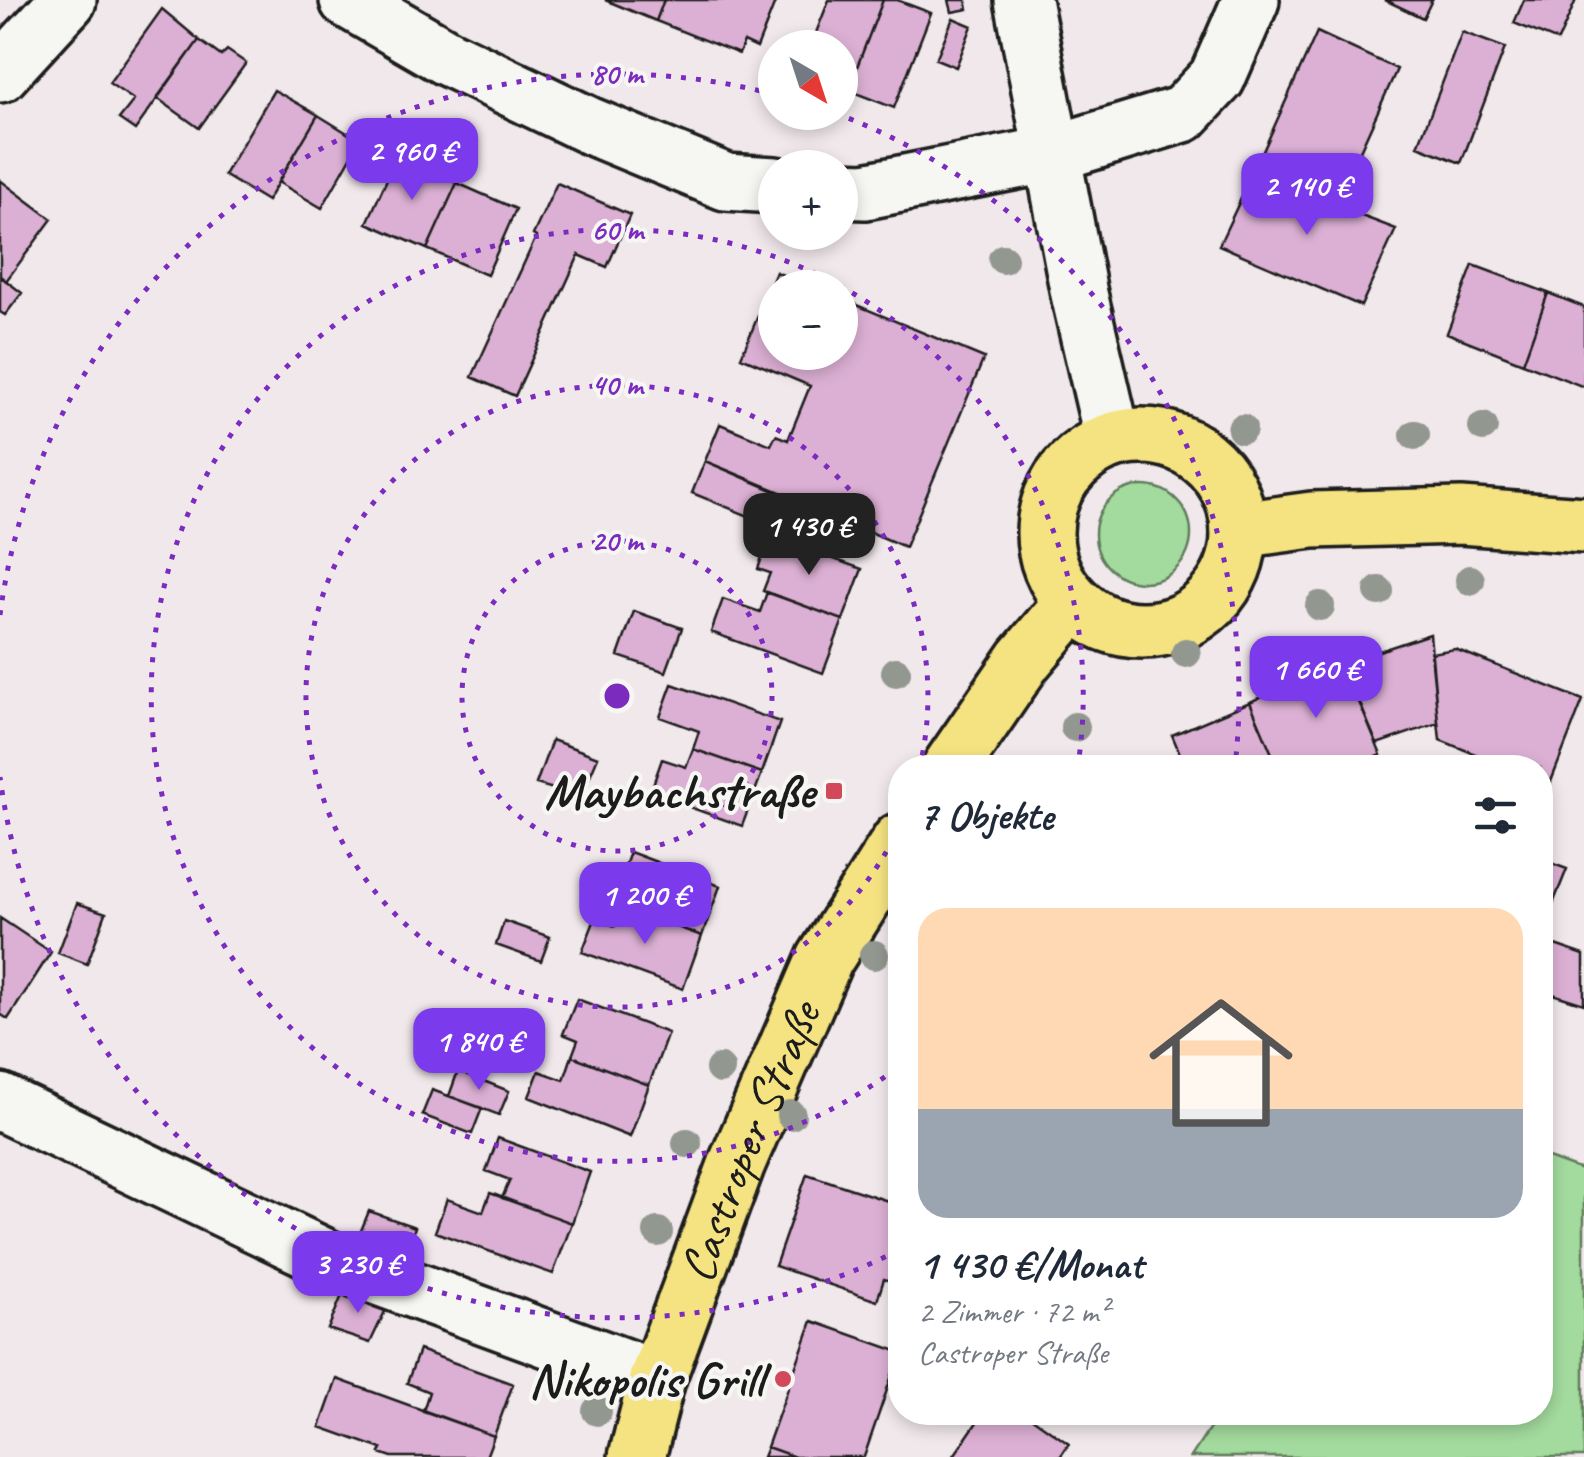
<!DOCTYPE html>
<html lang="de">
<head>
<meta charset="utf-8">
<style>
	:root { --surface:#fff; --page:#f6f6f7; --text:#1f2937; --muted:#747a83; --line:#e0e1e3; --accent:#7c3aed }
	body { margin:0; font-family:Caveat,sans-serif; background:var(--page); color:var(--text); height:100vh; display:flex; flex-direction:column; font-size:38px; white-space:nowrap }
	* { box-sizing:border-box; margin:0 }
	p { font-size:32px; color:var(--muted) }
	.icon { flex:none; width:55px; height:55px; fill:none; stroke:currentColor; stroke-width:2; stroke-linecap:round; stroke-linejoin:round }
	.map { position:relative; flex:1; overflow:hidden }
	.details { position:absolute; left:888px; top:755px; width:665px; height:670px; display:flex; flex-direction:column; background:var(--surface); border-radius:40px; box-shadow:0 5px 15px #0003 }
	.details>* { flex:none }
	.needle { width:65px; rotate:141deg }
	.tools { position:absolute; left:758px; top:30px; display:grid; gap:20px }
	.tools a { display:grid; place-items:center; width:100px; height:100px; border-radius:50%; background:var(--surface); box-shadow:0 5px 15px #0003; font-size:50px }
	.price { position:absolute; translate:-50% -85px; padding:0 22px; border-radius:20px; background:var(--accent); color:#fff; font-size:32px; line-height:65px; filter:drop-shadow(0 2px 5px #0008) }
	.price::after { content:''; position:absolute; left:50%; top:60px; width:30px; height:22px; margin-left:-15px; background:inherit; clip-path:polygon(0 0,100% 0,50% 100%) }
	.price.selected { background:#222; color:#fff }
	ul { padding:0; list-style:none }
	li { display:grid; align-content:center; gap:20px; height:530px; padding:0 30px }
	li+li { border-top:2px solid var(--line) }
	li span { display:grid; place-items:center; height:310px; border-radius:30px; color:#555 }
	li>.icon { margin-inline-start:auto }
	span .icon { width:180px; height:180px; fill:#fffc; stroke-width:1 }
	li b { font-size:42px }
	h2 { display:flex; justify-content:space-between; align-items:center; height:120px; padding:0 30px; font-size:42px }
	.map>svg:first-child { display:block }
	.green { fill:#a3da9d; stroke:#607b5c; stroke-width:2.5 }
	.building { fill:#dcb0d4; stroke:#1c1c1c; stroke-width:2.5 }
	.lines { fill:none; stroke-linecap:round; stroke-linejoin:round }
	.minor-casing { stroke:#1c1c1c; stroke-width:62 }
	.major-casing { stroke:#1c1c1c; stroke-width:62 }
	.minor { stroke:#f6f6f2; stroke-width:55 }
	.major { stroke:#f5e382; stroke-width:55 }
	.tree { fill:#92978f }
	.ring { fill:none; stroke:#7b2cbf; stroke-width:5; stroke-dasharray:5 10 }
	.poi-dot { fill:#d1495b; stroke:#f6f6f2; stroke-width:4 }
	.labels { text-anchor:middle; dominant-baseline:central; stroke-width:8; stroke-linejoin:round; paint-order:stroke }
	.poi-label { font-size:50px; font-weight:bold; fill:#1c1c1c; stroke:#f6f6f2; text-anchor:end }
	.street-label { font-size:50px; fill:#1c1c1c; stroke:#f6f6f2 }
	.centre { fill:#7b2cbf; stroke:#f6f6f2; stroke-width:5 }
	.ring-label { font-size:30px; text-anchor:middle; font-weight:bold; fill:#7b2cbf; stroke:#f6f6f2; stroke-width:8; stroke-linejoin:round; paint-order:stroke }
</style>
</head>
<body>
<div class="map">
<svg width="1584" height="1457" viewBox="0 0 1584 1457">
	<rect width="100%" height="100%" fill="#f1e8ec"/>
	<filter id="ink" filterUnits="userSpaceOnUse"><feTurbulence type="fractalNoise" baseFrequency=".01" numOctaves="2"/><feDisplacementMap in="SourceGraphic" scale="20" xChannelSelector="R" yChannelSelector="G"/><feConvolveMatrix kernelMatrix="1 2 1 2 8 2 1 2 1" color-interpolation-filters="sRGB"/></filter>
	<g filter="url(#ink)">
		<path class="green" d="M1095 534a48 48 0 1 1 96 0a48 48 0 1 1-96 0Z
			M1540 1155 1584 1171V1457H1191L1220 1413 1540 1412Z"/>
		<path class="building" d="M605 0H664L656 21Z
			M664 0H776L757 48 744 42 739 54 656 21Z
			M829 0H883L848 90 840 87V48H810Z
			M883 0H897L931 13 894 108 848 90Z
			M949 0H966L968 9 952 12Z
			M1385 0H1432L1423 18Z
			M1524 0H1576L1558 41 1514 23Z
			M162 9 199 40 135 130 119 119 134 100 109 83Z
			M953 18 972 26 956 67 936 59Z
			M1317 32 1397 69 1335 206 1255 169Z
			M1462 32 1505 48 1461 163 1418 146Z
			M199 40 221 56 227 50 246 63 199 128 157 98Z
			M274 90 318 115 267 201 224 175Z
			M318 115 360 141 322 208 278 182Z
			M397 157 457 183 427 249 367 223Z
			M1255 169 1335 206 1396 229 1361 306 1219 245Z
			M0 180 52 219 6 281 0 276Z
			M457 183 516 209 487 275 427 249Z
			M557 183 630 215 607 267 579 255 515 396 472 377 536 237 533 235Z
			M1473 265 1548 293 1523 363 1447 333Z
			M776 272 813 288H775V352H840V298L984 358 905 547 705 461 720 424 771 445 776 435 788 440 810 386 741 357Z
			M0 276 22 293 5 315 0 312Z
			M1548 293 1584 307V387L1523 363Z
			M705 461 790 496 776 527 692 493Z
			M769 536 862 569 843 620 763 591 770 573 758 569Z
			M767 592 843 620 823 673 711 632 723 599 760 612Z
			M634 611 682 628 666 672 618 656Z
			M1430 634 1438 723 1377 744 1343 663Z
			M1455 649 1583 700 1550 784 1540 780V768H1510L1440 740 1431 653Z
			M1342 661 1381 755 1352 768H1347L1344 761 1327 768H1278L1250 702 1275 690 1272 682 1308 667 1310 674Z
			M672 684 780 722 762 773 693 749 699 731 660 717Z
			M1250 702 1278 768H1186L1172 735Z
			M552 740 598 757 581 797 536 784Z
			M693 749 762 773 742 826 650 793 662 759 686 767Z
			M630 852 720 886 702 936 622 907 629 889 618 885Z
			M1540 859 1567 869 1544 926 1540 925Z
			M597 873 619 881 618 885 629 889 622 907 589 895Z
			M77 903 106 913 87 964 58 953Z
			M622 907 702 936 683 989 582 952 595 919 615 926Z
			M0 918 51 952 8 1019 0 1014Z
			M504 921 550 937 541 961 496 945Z
			M1549 943 1584 955V1004L1540 990V971Z
			M577 999 668 1033 649 1085 572 1056 578 1040 563 1034Z
			M572 1056 649 1085 630 1137 529 1097 539 1071 564 1080Z
			M458 1071 509 1091 499 1115 449 1096Z
			M432 1090 482 1108 472 1134 422 1115Z
			M498 1138 590 1172 572 1223 502 1198 510 1180 486 1171Z
			M807 1174 900 1205 897 1243 900 1244V1265L894 1282 884 1279 877 1301 775 1266Z
			M490 1193 572 1223 553 1274 435 1232 447 1199 483 1212Z
			M369 1211 415 1227 404 1259 356 1243Z
			M345 1288 389 1303 370 1343 328 1329Z
			M812 1321 900 1352 864 1457H795L767 1447Z
			M419 1350 513 1384 494 1436 423 1411 429 1392 407 1383Z
			M337 1379 494 1436 486 1457H392L380 1453 382 1449 320 1427Z
			M984 1412H1030L1028 1415 1069 1444 1060 1457H953Z
			M767 1447 795 1457H763Z"/>
		<g class="lines">
			<defs>
				<path id="minor" d="M348 0 446 57 590 126 726 182 775 185
					M1023 0 1079 294 1113 440
					M0 74 68 0
					M840 190 865 191 1052 154 1183 114 1217 78 1251 0
					M0 1102 329 1259 657 1379"/>
				<g id="major">
					<circle cx="1142" cy="533" r="97"/>
					<path d="M1239 530 1312 520 1461 516 1584 525"/>
					<path d="M950 768 1024 660 1073 602"/>
					<path id="s1" d="M637 1457 657 1379 737 1163 825 959 900 841"/>
				</g>
			</defs>
			<use href="#minor" class="minor-casing"/>
			<use href="#major" class="major-casing"/>
			<use href="#minor" class="minor"/>
			<use href="#major" class="major"/>
		</g>
		<g class="tree">
			<circle cx="1003" cy="259" r="15"/>
			<circle cx="1483" cy="427" r="15"/>
			<circle cx="1242" cy="429" r="15"/>
			<circle cx="1415" cy="435" r="15"/>
			<circle cx="1470" cy="580" r="15"/>
			<circle cx="1379" cy="591" r="15"/>
			<circle cx="1320" cy="606" r="15"/>
			<circle cx="1186" cy="653" r="15"/>
			<circle cx="896" cy="672" r="15"/>
			<circle cx="1075" cy="727" r="15"/>
			<circle cx="874" cy="955" r="15"/>
			<circle cx="720" cy="1069" r="15"/>
			<circle cx="791" cy="1115" r="15"/>
			<circle cx="687" cy="1143" r="15"/>
			<circle cx="658" cy="1232" r="15"/>
			<circle cx="597" cy="1411" r="15"/>
		</g>
	</g>
	<g class="ring">
		<circle cx="617" cy="696" r="155"/>
		<path d="M900 825A311 311 0 1 1 920 766"/>
		<path d="M897 1068A466 466 0 1 1 1078 765"/>
		<path d="M899 1250A622 622 0 0 1 0 777M0 615A622 622 0 0 1 773 94M835 113A622 622 0 0 1 1235 766"/>
	</g>
	<g class="poi-dot">
		<rect x="824" y="781" width="20" height="20" rx="5"/>
		<circle cx="783" cy="1379" r="10"/>
	</g>
	<g class="labels">
		<g class="poi-label">
			<text x="814" y="791">Maybachstraße</text>
			<text x="763" y="1379">Nikopolis Grill</text>
		</g>
		<g class="street-label">
			<text stroke="none"><textPath href="#s1" startOffset="335">Castroper Straße</textPath></text>
		</g>
	</g>
	<circle cx="617" cy="696" r="15" class="centre"/>
	<g class="ring-label">
		<text x="617" y="84">80 m</text>
		<text x="617" y="240">60 m</text>
		<text x="617" y="395">40 m</text>
		<text x="617" y="551">20 m</text>
	</g>
</svg>
<div class="tools">
<a><svg class="needle" viewBox="-14 -14 28 28"><path d="M0-13l5 13h-10z" fill="#e53935"/><path d="M0 13l5-13h-10z" fill="#747a83"/></svg></a>
<a>+</a>
<a>−</a>
</div>
<b class="price" style="left:412px;top:203px">2 960 €</b>
<b class="price" style="left:1307px;top:238px">2 140 €</b>
<b class="price selected" style="left:809px;top:578px">1 430 €</b>
<b class="price" style="left:1316px;top:721px">1 660 €</b>
<b class="price" style="left:645px;top:947px">1 200 €</b>
<b class="price" style="left:479px;top:1093px">1 840 €</b>
<b class="price" style="left:358px;top:1316px">3 230 €</b>
<section class="details">
<h2>7 Objekte<svg class="icon" aria-label="filters" viewBox="0 0 24 24"><path d="M4 7h16M4 17h16"/><circle cx="9" cy="7" r="2"/><circle cx="15" cy="17" r="2"/></svg></h2>
<ul>
<li><span style="background:linear-gradient(#ffd9b3 65%,#9aa5b1 0)"><svg class="icon" aria-label="home" viewBox="0 0 24 24"><path d="M3 11l9-7 9 7M6 9v11h12V9"/></svg></span><div><b>1 430 €/Monat</b><p>2 Zimmer · 72 m²</p><p>Castroper Straße</p></div></li>
</ul>
</section>
</div>
</body>
</html>
